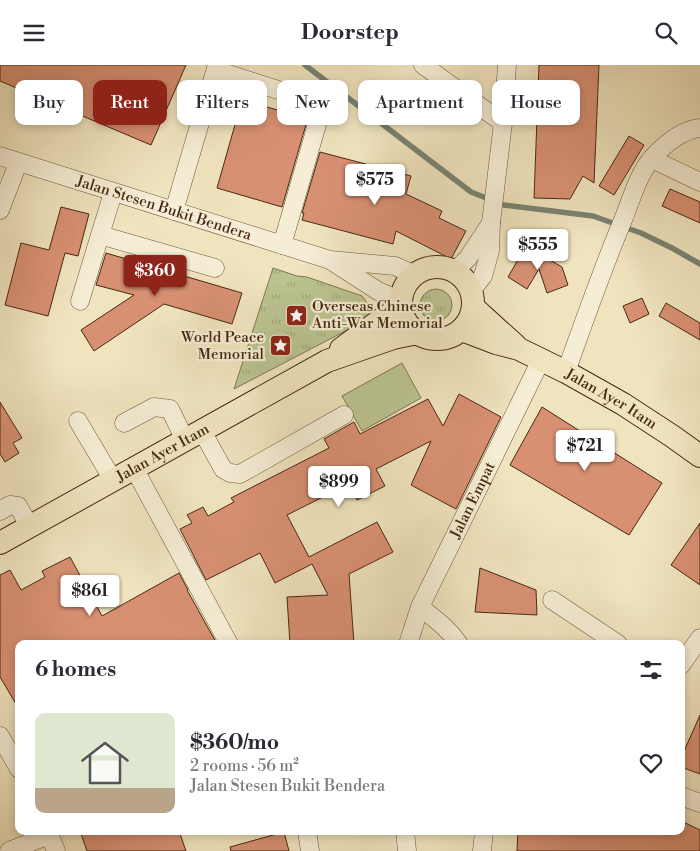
<!DOCTYPE html>
<html lang="en">
<head>
<meta charset="utf-8">
<style>
	:root { --surface:#fff; --page:#f7f7f7; --text:#2b2b33; --muted:#7c7c81; --line:#e1e1e2; --accent:#8f2418 }
	body { margin:0; font-family:"Libre Bodoni",serif; background:var(--page); color:var(--text); height:100vh; display:flex; flex-direction:column; font-size:19px; white-space:nowrap }
	* { box-sizing:border-box; margin:0 }
	p { font-size:16px; color:var(--muted) }
	.icon { flex:none; width:28px; height:28px; fill:none; stroke:currentColor; stroke-width:2; stroke-linecap:round; stroke-linejoin:round }
	.map { position:relative; flex:1; overflow:hidden }
	.side { position:absolute; left:15px; top:575px; width:670px; height:195px; display:flex; flex-direction:column; background:var(--surface); border-radius:10px; box-shadow:0 2px 8px #0003 }
	.side>* { flex:none }
	.guide { position:absolute; left:15px; top:15px; width:670px; height:45px; display:flex; gap:10px }
	.price { position:absolute; translate:-50% -42px; padding:0 11px; border-radius:5px; background:#fff; color:#222; font-size:16px; line-height:32px; filter:drop-shadow(0 1px 2px #0008) }
	.price::after { content:''; position:absolute; left:50%; top:30px; width:15px; height:11px; margin-left:-8px; background:inherit; clip-path:polygon(0 0,100% 0,50% 100%) }
	.price.active { background:var(--accent); color:#fff }
	ul { padding:0; list-style:none }
	li { display:flex; align-items:center; gap:15px; height:125px; padding:0 20px }
	li+li { border-top:1px solid var(--line) }
	li span { display:grid; place-items:center; flex:none; width:140px; height:100px; border-radius:10px; color:#555 }
	li>.icon { margin-inline-start:auto }
	span .icon { width:60px; height:60px; fill:#fffc; stroke-width:1 }
	li b { font-size:21px }
	h2 { display:flex; justify-content:space-between; align-items:center; height:60px; padding:0 20px; font-size:21px }
	.tag { padding:0 18px; border-radius:10px; background:var(--surface); box-shadow:0 2px 8px #0003; font-size:18px; line-height:45px }
	.tag.active { background:var(--accent); color:#fff }
	header { display:flex; justify-content:space-between; align-items:center; height:65px; padding:0 20px; background:var(--surface); font-size:22px; font-weight:800 }
	.map>svg:first-child { display:block }
	.grass { fill:url(#grass-tufts); stroke:#807651 }
	.pitch { fill:#bac491; stroke:#807651 }
	.lines { fill:none; stroke-linecap:round; stroke-linejoin:round }
	.stream { stroke:#798372; stroke-width:5.5 }
	.building { fill:#d89073; stroke:#472911 }
	.minor-casing { stroke:#71583c; stroke-width:19 }
	.major-casing { stroke:#472911; stroke-width:24 }
	.minor { stroke:#f5edd5; stroke-width:18 }
	.major { stroke:#f0e4bf; stroke-width:22 }
	.labels { text-anchor:middle; dominant-baseline:central; stroke-width:4.5; stroke-linejoin:round; paint-order:stroke }
	.street-label { font-size:15px; fill:#472911; stroke:#f5edd5 }
	.poi-label { font-size:15px; fill:#472911; stroke:#f5edd5; text-anchor:start }
</style>
</head>
<body>
<header><svg class="icon" aria-label="menu" viewBox="0 0 24 24"><path d="M4 6h16M4 12h16M4 18h16"/></svg>Doorstep<svg class="icon" aria-label="search" viewBox="0 0 24 24"><circle cx="10" cy="10" r="6"/><path d="M15 15l6 6"/></svg></header>
<div class="map">
<svg width="700" height="786" viewBox="0 0 700 786">
	<defs>
		<pattern id="grass-tufts" width="24" height="20" patternUnits="userSpaceOnUse" patternTransform="scale(1.25)"><rect width="24" height="20" fill="#bac491"/><path d="M3 7l-1-3M5 7V3M7 7l1-3M15 17l-1-3M17 17v-4M19 17l1-3" fill="none" stroke="#a1a87c"/></pattern>
	</defs>
	<rect width="100%" height="100%" fill="#f0e4bf"/>
	<filter id="stains"><feTurbulence type="fractalNoise" baseFrequency=".004" numOctaves="4"/><feColorMatrix values="0 0 0 0 .2 0 0 0 0 .09 0 0 0 0 .02 0 0 0 .5 -.17"/></filter>
	<radialGradient id="worn" r=".72"><stop offset=".6" stop-color="#630" stop-opacity="0"/><stop offset="1" stop-color="#630" stop-opacity=".3"/></radialGradient>
	<path class="grass" d="M273 203 297 211 307 212 362 231C376 247 368 252 353 262L234 324Z
		M420 240a16 16 0 1 1 32 0a16 16 0 1 1-32 0Z"/>
	<path class="pitch" d="M402 298 421 333 362 366 342 331Z"/>
	<g class="lines">
		<path class="stream" d="M305 0 471 127 504 140 593 151 641 168 672 183 700 199"/>
	</g>
	<path class="building" d="M0 0H186L151 80 0 16Z
		M539 0H599L594 118 583 111 570 134 534 133Z
		M242 35 306 53 307 56 282 142 217 123Z
		M629 71 644 80 614 130 599 121Z
		M320 87 411 111 406 129 442 146 439 153 466 166 451 194 396 166 393 179 302 155 304 148H302Z
		M670 124 700 137V158L662 141Z
		M61 142 89 149 78 191 65 188 48 251 5 240 21 178 49 185Z
		M526 181 562 202 568 220 547 228 539 204 527 224 508 212Z
		M106 188 242 228 232 259 164 239 94 286 81 265 134 230 96 220Z
		M642 233 649 249 630 258 623 241Z
		M666 238 700 258V275L659 251Z
		M459 329 501 352 456 444 411 420 431 376 376 404 385 421 357 435 349 419 287 450 309 492 377 457 393 487 349 509 354 579H290L287 532 328 530 312 499 275 518 260 488 206 515 180 464 192 458 187 450 203 442 208 451 234 437 231 433 329 383 324 374 354 357 360 369 428 334 443 361Z
		M0 337 22 373 13 378 19 388 5 397 0 389Z
		M542 342 662 418 629 470 510 400Z
		M700 458V520L671 500Z
		M70 492 102 551 179 508 188 525H187L217 579H19V644L0 612V510L10 505 21 525 45 512 42 506Z
		M480 503 536 525 537 550 475 547Z
		M700 650V709L681 702V693Z
		M681 756 700 765V786H517L518 766H681Z
		M80 766H179L186 786H87Z
		M284 767 289 786H231L230 782Z"/>
	<g class="lines">
		<defs>
			<g id="minor">
				<path d="M423 0 503 58"/>
				<path d="M216 5 300 32 315 45 318 56 282 180"/>
				<path id="s1" d="M0 91 330 195 395 201 415 210"/>
				<path d="M652 94 700 117"/>
				<path d="M0 145 18 98"/>
				<path d="M174 146 217 0"/>
				<path d="M100 170 215 203"/>
				<path d="M333 197 378 226 402 236"/>
				<path d="M454 207 468 193 491 158"/>
				<path d="M471 226 483 211 490 186 491 158 503 58 507 0"/>
				<path d="M80 236 100 170 113 128"/>
				<path d="M566 307C584 256 602 205 623 155 631 135 638 110 652 93 665 79 681 65 700 63"/>
				<path d="M78 356 113 415"/>
				<path d="M124 358 154 342 170 344 185 375"/>
				<path d="M202 366 223 404 230 408 240 409 344 350"/>
				<path d="M134 403 229 579"/>
				<path d="M0 446 10 440 18 441 30 462"/>
				<path d="M552 535 618 579"/>
				<path d="M420 542C435 554 448 563 459 579"/>
				<path id="s2" d="M408 579 420 542 541 295"/>
				<path d="M681 600 700 573"/>
				<path d="M0 671 19 704"/>
				<path d="M681 731 700 738"/>
				<path d="M48 766 56 786"/>
				<path d="M307 766 310 786"/>
				<path d="M405 766 407 786"/>
				<path d="M9 786 49 770"/>
				<path d="M482 786 484 766"/>
			</g>
			<g id="major">
				<circle cx="437" cy="238" r="36"/>
				<path d="M473 242 515 280"/>
				<path id="s3" d="M462 265 496 278 519 284 566 307 623 339 672 371 700 391"/>
				<path d="M341 284 382 254 402 242"/>
				<path id="s4" d="M0 478 327 296 393 273 417 268"/>
			</g>
		</defs>
		<use href="#minor" class="minor-casing"/>
		<use href="#major" class="major-casing"/>
		<use href="#minor" class="minor"/>
		<use href="#major" class="major"/>
	</g>
	<defs>
		<symbol id="sight-square" viewBox="-11 -11 22 22"><rect x="-9" y="-9" width="18" height="18" rx="4" fill="#8f2418" stroke="#f5edd5"/><path d="M0-6L1.8-2.2L6-1.7L2.9 1.2L3.7 5.4L0 3.3L-3.7 5.4L-2.9 1.2L-6-1.7L-1.8-2.2Z" fill="#fff"/></symbol>
	</defs>
	<g fill-rule="evenodd">
		<use href="#sight-square" x="284" y="238" width="25" height="25"/>
		<use href="#sight-square" x="268" y="268" width="25" height="25"/>
	</g>
	<g class="labels">
		<g class="street-label">
			<text stroke="none"><textPath href="#s1" startOffset="172">Jalan Stesen Bukit Bendera</textPath></text>
			<text stroke="none"><textPath href="#s3" startOffset="165">Jalan Ayer Itam</textPath></text>
			<text stroke="none"><textPath href="#s4" startOffset="186">Jalan Ayer Itam</textPath></text>
			<text stroke="none"><textPath href="#s2" startOffset="158">Jalan Empat</textPath></text>
		</g>
		<g class="poi-label">
			<text x="312" y="241">Overseas Chinese<tspan x="312" dy="17">Anti-War Memorial</tspan></text>
			<text x="264" y="272" text-anchor="end">World Peace<tspan x="264" dy="17">Memorial</tspan></text>
		</g>
	</g>
	<rect width="100%" height="100%" filter="url(#stains)"/>
	<rect width="100%" height="100%" fill="url(#worn)"/>
</svg>
<b class="price" style="left:375px;top:141px">$575</b>
<b class="price" style="left:538px;top:206px">$555</b>
<b class="price active" style="left:155px;top:232px">$360</b>
<b class="price" style="left:585px;top:407px">$721</b>
<b class="price" style="left:339px;top:443px">$899</b>
<b class="price" style="left:90px;top:552px">$861</b>
<div class="guide">
<a class="tag">Buy</a>
<a class="tag active">Rent</a>
<a class="tag">Filters</a>
<a class="tag">New</a>
<a class="tag">Apartment</a>
<a class="tag">House</a>
</div>
<section class="side">
<h2>6 homes<svg class="icon" aria-label="filters" viewBox="0 0 24 24"><path d="M4 7h16M4 17h16"/><circle cx="9" cy="7" r="2"/><circle cx="15" cy="17" r="2"/></svg></h2>
<ul>
<li><span style="background:linear-gradient(#dfe7d0 75%,#b9a48a 0)"><svg class="icon" aria-label="home" viewBox="0 0 24 24"><path d="M3 11l9-7 9 7M6 9v11h12V9"/></svg></span><div><b>$360/mo</b><p>2 rooms · 56 m²</p><p>Jalan Stesen Bukit Bendera</p></div><svg class="icon" aria-label="heart" viewBox="0 0 24 24"><path d="M12 20l-8-8c-3-5 5-10 8-4 3-6 11-1 8 4z"/></svg></li>
</ul>
</section>
</div>
</body>
</html>
